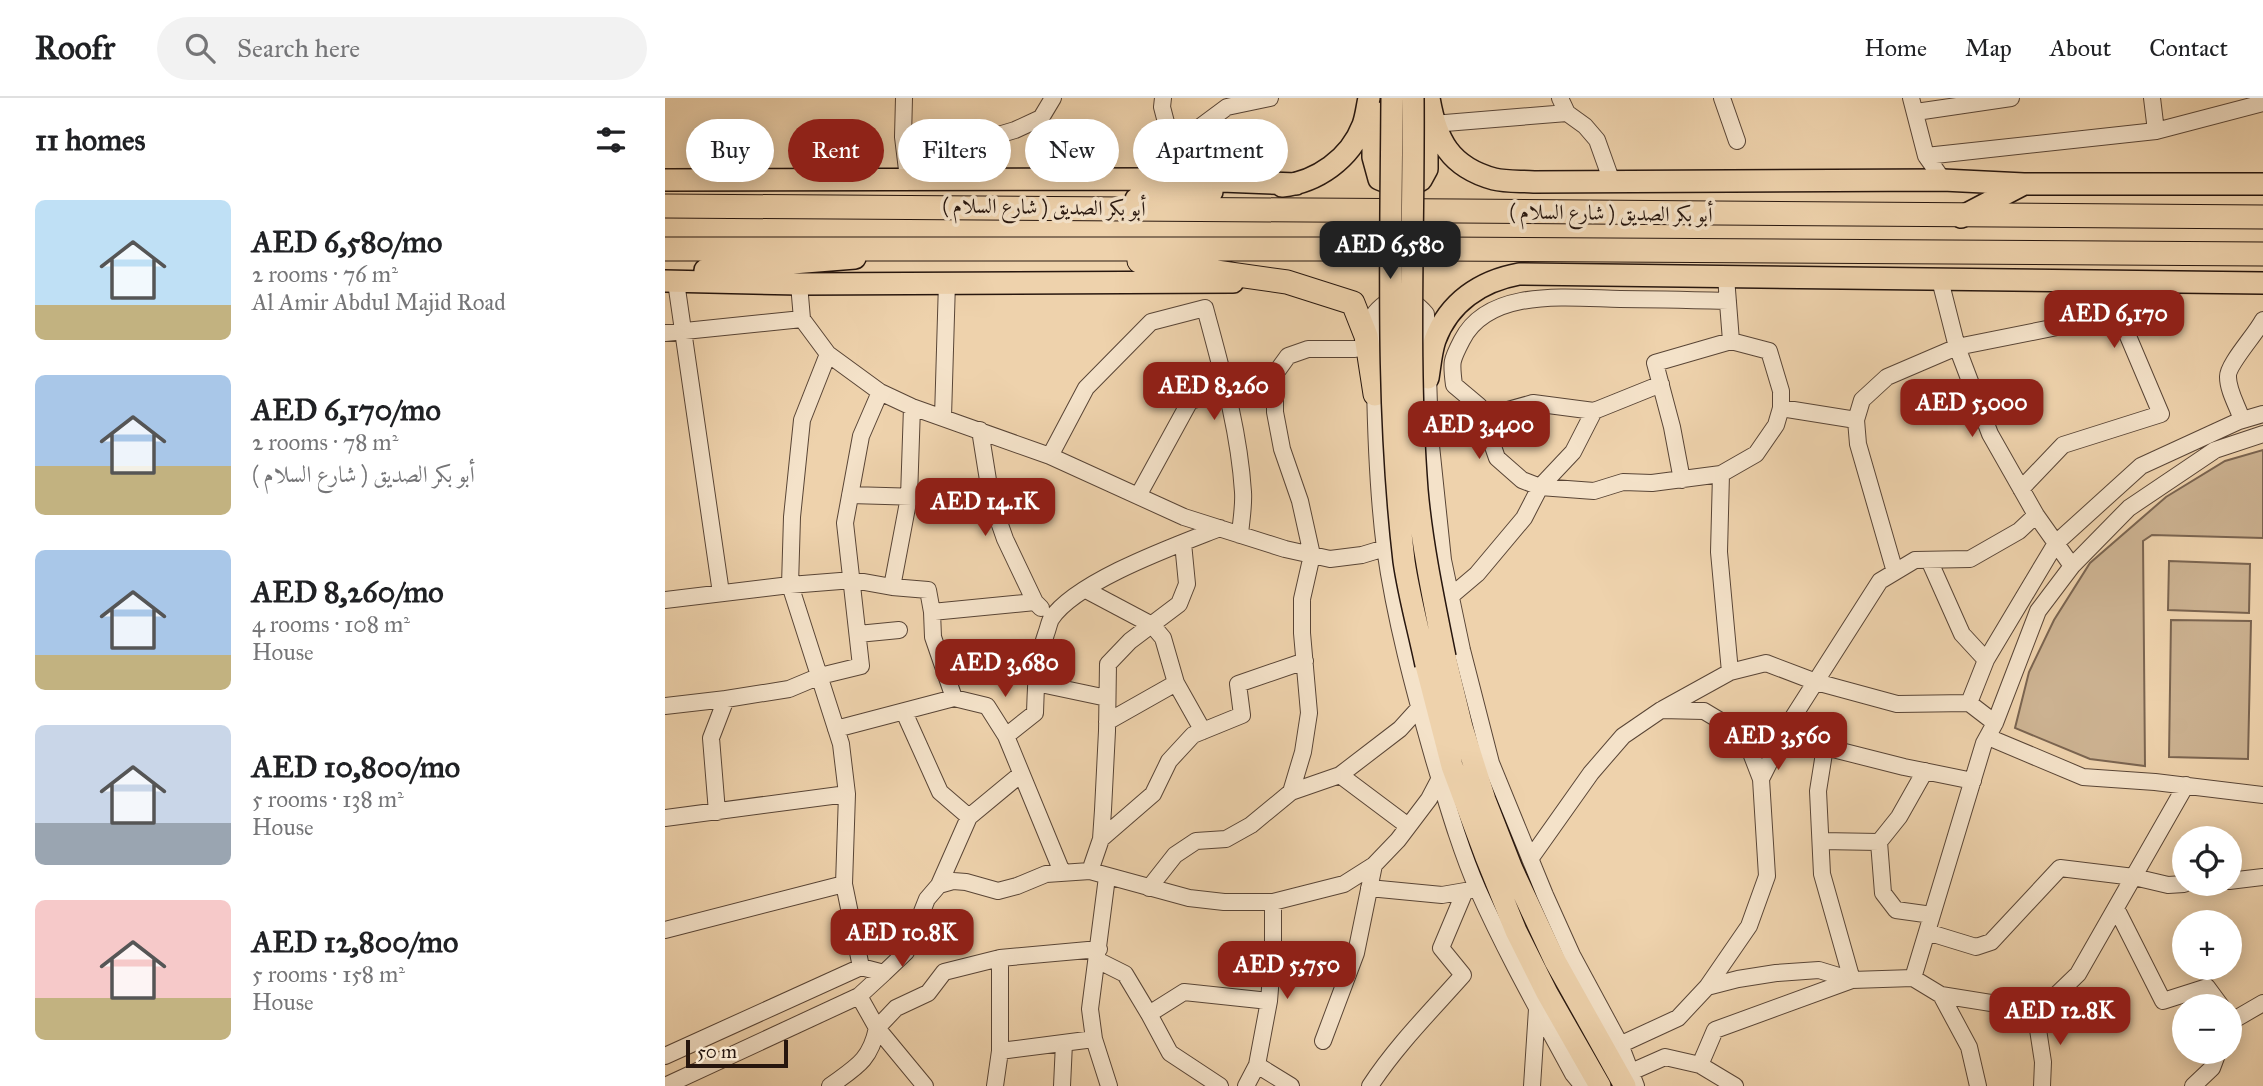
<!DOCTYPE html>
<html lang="en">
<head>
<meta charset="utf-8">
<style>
	:root { --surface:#fff; --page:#f2f2f2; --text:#202124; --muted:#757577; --line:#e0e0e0; --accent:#8f2418 }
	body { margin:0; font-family:"IM FELL Great Primer",Amiri,serif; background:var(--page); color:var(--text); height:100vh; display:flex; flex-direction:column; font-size:26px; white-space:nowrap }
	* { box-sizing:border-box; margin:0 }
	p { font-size:23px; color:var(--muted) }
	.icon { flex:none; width:38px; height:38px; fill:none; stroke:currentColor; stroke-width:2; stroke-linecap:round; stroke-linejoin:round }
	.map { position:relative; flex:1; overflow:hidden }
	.panel { display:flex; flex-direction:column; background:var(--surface); width:665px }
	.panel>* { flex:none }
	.top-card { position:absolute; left:21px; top:21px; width:665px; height:63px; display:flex; gap:14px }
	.buttons { position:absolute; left:1507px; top:728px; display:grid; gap:14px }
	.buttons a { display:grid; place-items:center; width:70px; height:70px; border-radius:50%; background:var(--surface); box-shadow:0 4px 18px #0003; font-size:35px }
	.scale { position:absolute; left:21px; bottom:18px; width:102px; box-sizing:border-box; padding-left:7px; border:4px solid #27160e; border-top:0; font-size:19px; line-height:24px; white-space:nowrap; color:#27160e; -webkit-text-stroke:5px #f4e2c9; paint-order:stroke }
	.price { position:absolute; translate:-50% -60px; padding:0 16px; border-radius:14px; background:var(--accent); color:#fff; font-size:23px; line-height:46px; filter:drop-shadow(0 2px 4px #0008) }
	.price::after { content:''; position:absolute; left:50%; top:42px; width:21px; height:16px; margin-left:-10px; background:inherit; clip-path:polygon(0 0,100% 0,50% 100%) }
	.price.selected { background:#222; color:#fff }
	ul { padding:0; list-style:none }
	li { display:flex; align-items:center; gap:21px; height:175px; padding:0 35px }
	li span { display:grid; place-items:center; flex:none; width:196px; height:140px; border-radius:10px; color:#555 }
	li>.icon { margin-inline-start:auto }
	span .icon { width:84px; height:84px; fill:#fffc; stroke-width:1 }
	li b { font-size:30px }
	h2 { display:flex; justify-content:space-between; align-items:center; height:84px; padding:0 35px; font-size:30px }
	.tag { padding:0 24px; border-radius:32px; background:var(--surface); box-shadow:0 4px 18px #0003; font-size:24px; line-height:63px }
	.tag.selected { background:var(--accent); color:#fff }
	header { display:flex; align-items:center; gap:42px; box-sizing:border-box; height:98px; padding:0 35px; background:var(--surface); border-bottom:2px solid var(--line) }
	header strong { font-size:33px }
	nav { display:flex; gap:38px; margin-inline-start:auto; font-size:24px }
	.search { width:490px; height:63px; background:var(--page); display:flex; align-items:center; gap:18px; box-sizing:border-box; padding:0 24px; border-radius:38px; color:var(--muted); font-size:26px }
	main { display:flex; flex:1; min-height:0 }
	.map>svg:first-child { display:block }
	.green { fill:#ccb291; stroke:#7a6450; stroke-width:2 }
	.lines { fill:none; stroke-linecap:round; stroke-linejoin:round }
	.minor-casing { stroke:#594536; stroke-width:18 }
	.major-casing { stroke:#27160e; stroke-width:24 }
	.highway-casing { stroke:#27160e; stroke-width:25 }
	.minor { stroke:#f4e2c9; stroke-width:16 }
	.major { stroke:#eed2ac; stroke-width:21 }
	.highway { stroke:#eed2ac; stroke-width:23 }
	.major-bridge-casing { stroke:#27160e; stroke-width:24; stroke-linecap:butt }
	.major-bridge { stroke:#eed2ac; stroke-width:21 }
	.labels { text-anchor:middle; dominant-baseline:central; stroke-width:7; stroke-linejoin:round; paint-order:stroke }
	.street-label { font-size:21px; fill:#27160e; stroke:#f4e2c9 }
</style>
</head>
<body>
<header>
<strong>Roofr</strong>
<div class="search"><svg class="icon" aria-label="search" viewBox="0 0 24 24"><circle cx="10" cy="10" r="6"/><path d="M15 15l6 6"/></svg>Search here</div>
<nav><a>Home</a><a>Map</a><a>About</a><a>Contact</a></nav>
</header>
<main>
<section class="panel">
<h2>11 homes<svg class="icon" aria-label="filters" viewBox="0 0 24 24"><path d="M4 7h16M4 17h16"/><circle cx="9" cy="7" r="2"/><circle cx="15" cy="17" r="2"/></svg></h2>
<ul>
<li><span style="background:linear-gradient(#bfe0f5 75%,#c2b280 0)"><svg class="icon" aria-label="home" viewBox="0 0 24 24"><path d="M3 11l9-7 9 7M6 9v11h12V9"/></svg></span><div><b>AED 6,580/mo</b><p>2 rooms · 76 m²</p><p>Al Amir Abdul Majid Road</p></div></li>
<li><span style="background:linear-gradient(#a9c7e8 65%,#c2b280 0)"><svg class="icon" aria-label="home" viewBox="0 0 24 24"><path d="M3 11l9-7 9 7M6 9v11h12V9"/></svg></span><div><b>AED 6,170/mo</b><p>2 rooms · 78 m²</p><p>( شارع السلام ) أبو بكر الصديق</p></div></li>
<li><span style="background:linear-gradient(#a9c7e8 75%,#c2b280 0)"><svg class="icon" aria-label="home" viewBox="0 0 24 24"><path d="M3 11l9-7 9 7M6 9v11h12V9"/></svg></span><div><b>AED 8,260/mo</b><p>4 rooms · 108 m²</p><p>House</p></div></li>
<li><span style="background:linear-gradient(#c9d6e8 70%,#9aa5b1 0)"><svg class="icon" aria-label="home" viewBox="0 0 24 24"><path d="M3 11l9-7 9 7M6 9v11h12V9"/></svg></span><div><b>AED 10,800/mo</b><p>5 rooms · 138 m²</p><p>House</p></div></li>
<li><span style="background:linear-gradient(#f6c9c9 70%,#c2b280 0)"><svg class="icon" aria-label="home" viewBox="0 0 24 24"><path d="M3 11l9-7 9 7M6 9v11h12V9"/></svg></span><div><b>AED 12,800/mo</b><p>5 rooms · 158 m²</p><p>House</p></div></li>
</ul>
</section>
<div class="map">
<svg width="1598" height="988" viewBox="0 0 1598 988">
	<rect width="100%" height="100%" fill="#eed2ac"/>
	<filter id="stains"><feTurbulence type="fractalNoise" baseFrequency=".00286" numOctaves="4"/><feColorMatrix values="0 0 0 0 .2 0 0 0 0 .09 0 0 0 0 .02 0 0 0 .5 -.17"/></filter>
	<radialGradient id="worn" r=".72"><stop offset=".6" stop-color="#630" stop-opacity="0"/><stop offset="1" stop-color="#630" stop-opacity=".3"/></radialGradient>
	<path class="green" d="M1598 352V440L1487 437 1478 443 1480 668 1425 661 1350 630 1364 574 1389 522 1425 465 1501 399 1560 363Z
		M1504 463 1585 466 1584 515 1503 512Z
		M1506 522 1586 523 1583 661 1504 659Z"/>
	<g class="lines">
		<defs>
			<path id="minor" d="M239 0 238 39 243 80
				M498 0 497 9 516 82
				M895 0 902 15 920 28 932 42 947 84
				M1057 0 1072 43
				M1246 0 1261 58 1278 82
				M1487 0 1491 33
				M1251 14 1346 0
				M768 26 902 15
				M506 45 527 35 562 9 605 0
				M1261 58 1491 33 1598 5
				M242 70 283 52 350 32 376 20 388 0
				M1061 179 1066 243 1104 253 1116 293V310L1111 327 1091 356 1056 376 987 385 958 384 929 393 875 389 857 382 832 360 814 308 789 287C786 264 786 263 797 242 824 189 905 200 955 201 991 201 1027 202 1063 203
				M1275 182 1292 249 1325 336 1371 417 1407 468
				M11 184 56 495
				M134 186 137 221 163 256 215 294 247 309 385 358 519 419 620 451 665 461 697 457 720 450
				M0 235 137 221
				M710 250V215C727 195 744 196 761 216L765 338 778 462 797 552 826 665 880 797 907 857 955 946 971 988
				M163 256 137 322 127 419 125 487 176 646 182 696 179 786 196 869
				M710 286C711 341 713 396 720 450 730 521 749 592 769 662 782 705 795 751 813 792 841 855 875 915 908 976L918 988
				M1116 310 1191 322
				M278 319 282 184
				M818 319 868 305 929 313 996 286
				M1577 322C1573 309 1563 293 1563 279 1562 267 1591 236 1598 222
				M315 332 326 401 340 441 370 504 376 510
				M385 358 421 290 486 224 540 210C556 270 574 331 578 394 579 408 576 423 575 437
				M1056 376 1054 454 1065 574
				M1017 382 1007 329 990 265 1066 243
				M1356 391 1398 347 1496 316 1449 205 1451 195
				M185 397 326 401
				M473 398 525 303 562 292
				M1264 462 1297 536 1321 562
				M1230 474 1193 346 1191 322 1197 302 1222 279 1292 249 1407 226 1449 205
				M227 489 244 399 247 309
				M421 492 487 527 498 540 511 585 538 633
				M786 498 812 476 859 420 875 389 908 354 929 313
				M0 502 125 487 188 482 227 489 263 492 267 514 370 504
				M267 514 268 539 289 600
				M193 536 234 532
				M371 585 442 600
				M0 608 61 601
				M998 611 1065 574 1101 565 1151 584 1232 606 1304 605
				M239 614 275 694 304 719
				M442 624 511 585
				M1330 625 1304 605 1321 562 1391 445 1476 368 1574 323 1598 316
				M1123 627 1160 649 1239 669 1308 683
				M171 631 289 600 322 608 341 638 397 774
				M341 638 370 615C371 585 371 565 381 536 383 531 384 525 386 521 411 483 512 447 555 430
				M1323 639 1418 679 1490 684 1598 697
				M1160 649 1153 693 1157 776 1187 882
				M1260 673 1234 719 1214 744 1218 795 1231 812 1267 817
				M675 677 743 728
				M1096 681 1123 627 1215 483 1250 462 1305 461 1354 433 1371 417
				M626 694 638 654 644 615 637 535V501L647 457 635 403 617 351 610 314V276L623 258 643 251H690
				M52 714 46 640 61 601 124 591 155 578 196 568 180 425 196 338 215 294
				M0 720 182 696
				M436 741 488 696 504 663 528 637 577 617 573 586 640 563
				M1156 743 1214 744
				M865 761 926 675 958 638 996 612 1039 613 1079 637 1096 681 1102 778 1084 828 1042 889 1013 920 948 950
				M425 773 436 741 438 712 442 633 443 566 465 543 514 506 522 486 518 445
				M442 779 425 911 429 941 444 988
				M1564 783 1598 779
				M274 787 304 719 356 676
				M484 790 510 757 531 743 561 741 586 727 626 694 675 677 735 631 754 610
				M704 790 777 797 806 792
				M1451 810 1498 903 1542 889 1556 908
				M0 832 179 786
				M1262 834 1311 849 1326 844 1395 770 1469 779 1503 787 1519 786
				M432 862 460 876 484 916 519 894 604 903
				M219 875 241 854 262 801 274 787 288 783 301 784 333 793 352 788 381 776 425 773 524 800 559 804H608L679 786 709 767 733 742 764 701 775 680
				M1248 880 1319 645 1330 625 1373 513 1407 468 1464 410 1550 352 1598 336
				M1042 889 1073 881 1111 875 1154 872 1187 882
				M1276 897 1370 912 1386 902 1413 876 1521 687
				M1370 912 1378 964 1377 988
				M484 916 505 955 555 988
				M1564 928 1567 923 1598 905
				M658 943 691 855 709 767
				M335 953 429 941
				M0 958 196 869 219 875 194 898 0 988
				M592 967 626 988
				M1035 967 1050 932 1187 882 1248 880 1276 897 1304 949 1313 988
				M957 978 1000 959 1035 967 1070 988
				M165 988C191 969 205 963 212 930L194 898
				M260 988 212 930 231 910 263 895 279 874 335 860 434 851
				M330 988 335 953V860
				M397 988 399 945
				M581 988 592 967 604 903 608 853V804
				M705 988C731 948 766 913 798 877L776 850 800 793
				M867 988 872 911
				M1528 988 1547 970 1553 954"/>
			<path id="major" d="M764 0C771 42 785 69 829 81 841 84 856 83 869 84L1278 82 1359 86H1598
				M708 13V59L714 81 736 90 756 82 762 71V21
				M0 82 505 81 631 86
				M617 88C652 84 685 61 698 27 701 19 702 9 704 0
				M471 101 547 94
				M1296 119 1357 87
				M40 172 190 160
				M0 183 134 186 568 184
				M763 280C765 268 766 254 770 242 784 204 816 183 854 176L1598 185
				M780 559 797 629 820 702 847 771 890 863 960 988
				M761 567 787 668 821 759 851 833 882 895 935 988"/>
			<path id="highway" d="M0 108C533 107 1065 119 1598 119
				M0 151H774L1598 156
				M474 163 622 184 688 205 701 238 710 296"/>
		</defs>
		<use href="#minor" class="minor-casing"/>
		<use href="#major" class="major-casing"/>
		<use href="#highway" class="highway-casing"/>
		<use href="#minor" class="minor"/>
		<use href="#major" class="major"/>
		<use href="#highway" class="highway"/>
		<defs>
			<path id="major-bridge" d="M727 0C726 155 721 309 739 463 744 498 754 533 761 567
				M748 0C749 131 742 261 752 392 757 448 769 504 780 559"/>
		</defs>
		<use href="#major-bridge" class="major-bridge-casing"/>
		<use href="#major-bridge" class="major-bridge"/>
	</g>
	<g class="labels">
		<g class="street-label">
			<text transform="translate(379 109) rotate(1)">( شارع السلام ) أبو بكر الصديق</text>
			<text transform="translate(946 115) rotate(1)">( شارع السلام ) أبو بكر الصديق</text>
		</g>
	</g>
	<rect width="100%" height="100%" filter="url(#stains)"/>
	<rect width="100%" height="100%" fill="url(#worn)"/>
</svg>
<div class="buttons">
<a><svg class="icon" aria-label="locate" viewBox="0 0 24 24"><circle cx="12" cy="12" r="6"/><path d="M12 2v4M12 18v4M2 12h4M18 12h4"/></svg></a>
<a>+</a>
<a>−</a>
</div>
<div class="scale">50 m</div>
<b class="price selected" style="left:725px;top:183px">AED 6,580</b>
<b class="price" style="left:1449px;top:252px">AED 6,170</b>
<b class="price" style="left:549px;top:324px">AED 8,260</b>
<b class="price" style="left:1307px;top:341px">AED 5,000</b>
<b class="price" style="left:814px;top:363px">AED 3,400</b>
<b class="price" style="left:320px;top:440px">AED 14.1K</b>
<b class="price" style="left:340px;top:601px">AED 3,680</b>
<b class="price" style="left:1113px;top:674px">AED 3,560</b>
<b class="price" style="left:237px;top:871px">AED 10.8K</b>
<b class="price" style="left:622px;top:903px">AED 5,750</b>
<b class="price" style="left:1395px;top:949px">AED 12.8K</b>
<div class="top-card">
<a class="tag">Buy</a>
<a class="tag selected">Rent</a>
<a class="tag">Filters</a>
<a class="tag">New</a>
<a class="tag">Apartment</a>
</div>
</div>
</main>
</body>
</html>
